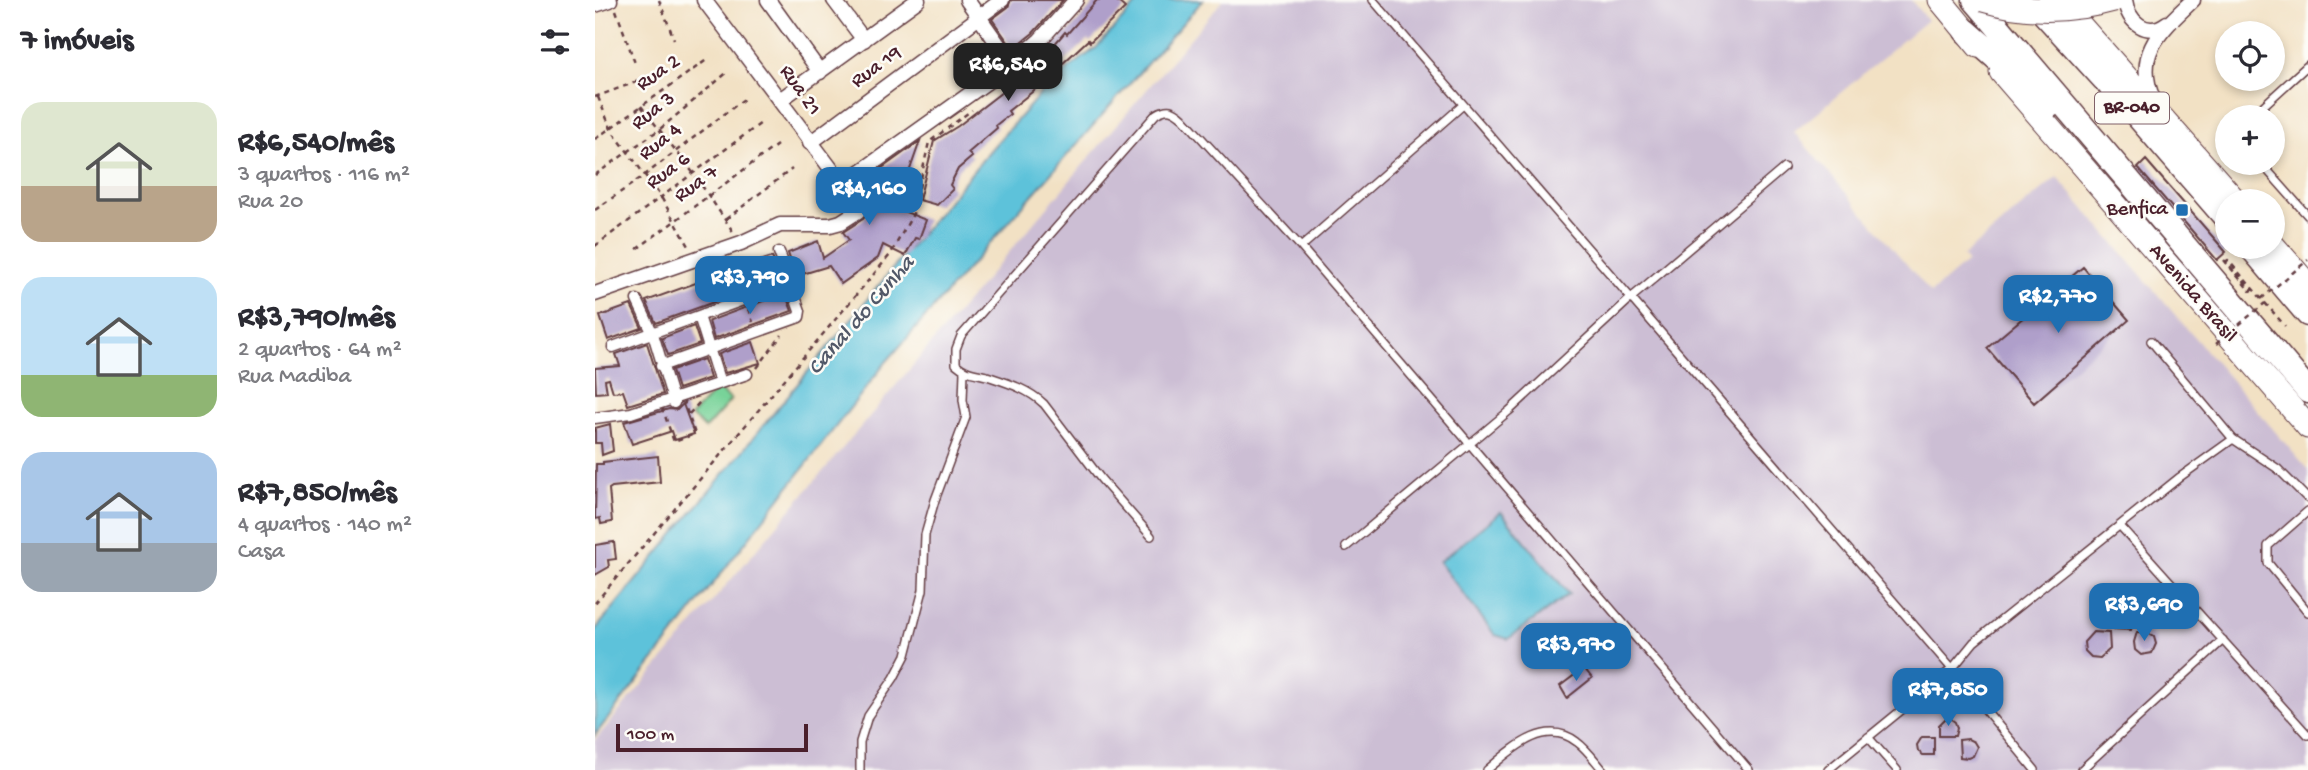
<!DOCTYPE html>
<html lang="pt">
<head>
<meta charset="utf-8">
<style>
	:root { --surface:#fff; --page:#f2f2f3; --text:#2b2b33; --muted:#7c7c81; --accent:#1f6fb2 }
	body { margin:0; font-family:"Gochi Hand",sans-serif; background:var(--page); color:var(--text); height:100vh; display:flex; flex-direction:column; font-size:26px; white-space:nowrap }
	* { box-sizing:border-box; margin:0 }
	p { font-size:23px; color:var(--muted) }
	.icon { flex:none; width:38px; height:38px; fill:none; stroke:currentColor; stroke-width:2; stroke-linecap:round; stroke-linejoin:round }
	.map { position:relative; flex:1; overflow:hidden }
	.side { display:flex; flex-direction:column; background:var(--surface); width:595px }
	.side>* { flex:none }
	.buttons { position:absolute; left:1620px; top:21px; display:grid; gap:14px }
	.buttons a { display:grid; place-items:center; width:70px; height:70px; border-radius:50%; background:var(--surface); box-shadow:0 4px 10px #0003; font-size:35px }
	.scale { position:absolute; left:21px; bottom:18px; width:192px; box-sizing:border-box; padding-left:7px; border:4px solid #4a1f2b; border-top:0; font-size:19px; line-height:24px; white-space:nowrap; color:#4a1f2b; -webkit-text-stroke:5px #fdfcf7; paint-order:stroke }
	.price { position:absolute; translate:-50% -60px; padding:0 16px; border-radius:14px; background:var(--accent); color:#fff; font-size:23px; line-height:46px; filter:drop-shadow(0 2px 4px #0008) }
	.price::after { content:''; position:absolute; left:50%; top:42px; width:21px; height:16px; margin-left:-10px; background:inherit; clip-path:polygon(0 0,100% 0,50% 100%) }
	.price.active { background:#222; color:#fff }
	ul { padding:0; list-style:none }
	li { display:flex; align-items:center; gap:21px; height:175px; padding:0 21px }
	li span { display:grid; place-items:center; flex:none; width:196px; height:140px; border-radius:21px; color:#555 }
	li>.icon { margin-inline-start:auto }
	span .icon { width:84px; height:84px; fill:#fffc; stroke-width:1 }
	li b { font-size:30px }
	h2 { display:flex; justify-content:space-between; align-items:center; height:84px; padding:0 21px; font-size:30px }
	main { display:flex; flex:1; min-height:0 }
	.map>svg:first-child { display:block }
	.industrial { fill:#ccbed4 }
	.green { fill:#78d399; stroke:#617962; stroke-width:2 }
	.water { fill:#5dc2da; stroke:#547082; stroke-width:2 }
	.building { fill:#af9fca }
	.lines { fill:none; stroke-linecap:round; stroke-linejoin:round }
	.service-casing { stroke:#633c42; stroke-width:10 }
	.pedestrian-casing { stroke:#633c42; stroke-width:13 }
	.minor-casing { stroke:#633c42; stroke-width:17 }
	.trunk-casing { stroke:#633c42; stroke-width:25 }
	.motorway-casing { stroke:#633c42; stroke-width:27 }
	.path { stroke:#633c42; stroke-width:2.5; stroke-dasharray:5 5; stroke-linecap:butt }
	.service { stroke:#fff; stroke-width:7 }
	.pedestrian { stroke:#fff; stroke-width:10 }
	.minor { stroke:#fff; stroke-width:14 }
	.trunk { stroke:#fff; stroke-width:23 }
	.motorway { stroke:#fff; stroke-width:24 }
	.trunk-bridge-casing { stroke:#633c42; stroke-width:25; stroke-linecap:butt }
	.path-bridge { stroke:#633c42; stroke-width:2.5; stroke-dasharray:5 5; stroke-linecap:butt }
	.trunk-bridge { stroke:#fff; stroke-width:23 }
	.poi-dot { fill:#1f6fb2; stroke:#fdfcf7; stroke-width:2.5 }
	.labels { text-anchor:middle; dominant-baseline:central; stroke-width:5; stroke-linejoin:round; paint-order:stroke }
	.shield { fill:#fdfcf7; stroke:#806168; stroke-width:2 }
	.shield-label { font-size:19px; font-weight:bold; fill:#4a1f2b }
	.street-label { font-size:21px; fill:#4a1f2b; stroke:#fdfcf7 }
	.poi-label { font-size:21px; fill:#4a1f2b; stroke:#fdfcf7; text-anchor:end }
	.water-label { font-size:23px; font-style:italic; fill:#515868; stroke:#fdfcf7 }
</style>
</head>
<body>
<main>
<section class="side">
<h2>7 imóveis<svg class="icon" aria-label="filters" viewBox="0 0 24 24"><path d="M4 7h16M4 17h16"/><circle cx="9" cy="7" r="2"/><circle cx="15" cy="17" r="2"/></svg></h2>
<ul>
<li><span style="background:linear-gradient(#dfe7d0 60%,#b9a48a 0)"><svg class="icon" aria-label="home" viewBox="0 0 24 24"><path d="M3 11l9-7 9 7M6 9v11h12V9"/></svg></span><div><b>R$6,540/mês</b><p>3 quartos · 116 m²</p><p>Rua 20</p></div></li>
<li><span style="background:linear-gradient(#bfe0f5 70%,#8fb573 0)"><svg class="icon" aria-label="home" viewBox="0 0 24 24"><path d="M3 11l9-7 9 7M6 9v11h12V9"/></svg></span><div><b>R$3,790/mês</b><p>2 quartos · 64 m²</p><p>Rua Madiba</p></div></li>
<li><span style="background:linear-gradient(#a9c7e8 65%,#9aa5b1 0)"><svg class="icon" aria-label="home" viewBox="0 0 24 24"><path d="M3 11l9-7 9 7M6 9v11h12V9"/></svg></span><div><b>R$7,850/mês</b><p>4 quartos · 140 m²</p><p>Casa</p></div></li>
</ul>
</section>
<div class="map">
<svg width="1713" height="770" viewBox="0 0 1713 770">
	<rect width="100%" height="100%" fill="#fdfcf7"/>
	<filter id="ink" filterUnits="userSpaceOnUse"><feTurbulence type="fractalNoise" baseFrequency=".0143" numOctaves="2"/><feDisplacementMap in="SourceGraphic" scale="14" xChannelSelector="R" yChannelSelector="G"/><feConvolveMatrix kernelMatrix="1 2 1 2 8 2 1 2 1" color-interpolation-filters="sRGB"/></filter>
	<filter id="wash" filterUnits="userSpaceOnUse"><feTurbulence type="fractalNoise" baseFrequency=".00686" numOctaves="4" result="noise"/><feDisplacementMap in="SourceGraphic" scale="28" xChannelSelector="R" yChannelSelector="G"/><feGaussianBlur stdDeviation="1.57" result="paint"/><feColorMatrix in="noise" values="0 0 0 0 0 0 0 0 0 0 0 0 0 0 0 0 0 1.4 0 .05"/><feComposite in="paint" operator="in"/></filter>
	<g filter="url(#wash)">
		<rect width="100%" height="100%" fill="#f2e1c4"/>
		<path class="industrial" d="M628 0H1316L1332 20 1199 132 1336 293 1372 262 1368 256 1462 177 1713 470V770H0V740Z"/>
		<path class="green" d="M122 388 136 400 110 429 96 416Z"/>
		<path class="water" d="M545 0H608L292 361 0 735V630L397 148 455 83 502 47Z
			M906 512 974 594 913 639 900 635 844 562Z"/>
		<g id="blocks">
			<path class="building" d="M416 0H468L438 33 418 49 397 19 413 7Z
				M502 0H521L530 8 495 42 493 40 437 92 413 111 415 114 401 125 402 128 373 153 377 157 363 169 355 185 358 189 342 205 324 200 339 141 363 126 429 75 444 59 441 56 455 43 458 46 470 32 472 34Z
				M325 141 306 195 280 189 277 199 331 220 324 239 320 238 310 256 288 245 283 258 246 284 234 266 201 276 193 253 223 241 228 258 254 240 248 232 268 219 272 214 273 201 262 186Z
				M1551 160 1631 252 1622 260 1543 168Z
				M177 257 185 278 61 323 51 301 131 272 132 275 165 264V261Z
				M1488 267 1534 320 1439 403 1392 348Z
				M190 293 197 311 119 339 114 321Z
				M36 305 47 328 13 340 5 316Z
				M99 326 105 344 73 355 67 338Z
				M158 342 165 363 130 373 124 354Z
				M52 343 68 394 33 405 28 391 18 392 14 379 10 380 12 392 1 393 0 368 25 366 21 354Z
				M109 359 115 378 83 389 77 370Z
				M88 404 99 434 80 440 77 431 37 444 29 422 74 409 82 410Z
				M15 424 18 451 7 455 6 443H0V428Z
				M63 456 65 482 17 487 14 489 17 522 6 524 5 518 0 519 1 464H8V462Z
				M19 542 21 559 13 560 14 567 0 575V545Z
				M1529 606 1537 609 1540 616 1536 630 1519 629 1517 615 1521 608Z
				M1498 632 1514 633 1515 649 1505 658 1496 657 1490 651 1489 642Z
				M1542 632 1553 633 1559 637 1561 644 1557 653 1546 655 1540 650 1539 642Z
				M989 668 997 678 972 698 965 686Z
				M1350 719H1356L1360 722 1362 728 1360 736H1344V725Z
				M1327 737H1339V755H1328L1323 751 1322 745Z
				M1364 740 1373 739 1379 742 1382 747 1378 756 1373 758 1365 757Z"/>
		</g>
	</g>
	<g filter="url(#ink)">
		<use href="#blocks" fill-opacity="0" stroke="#633c42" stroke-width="2"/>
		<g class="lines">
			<defs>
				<path id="service" d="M778 0 1357 669 1440 770
					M1656 117 1713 65
					M1666 163 1713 216
					M706 247 868 105
					M1556 341 1638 439 1683 469 1713 499
					M1713 511 1673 546V563L1713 612
					M1526 527 1713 735
					M556 536 506 479 449 404C433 389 413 383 392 376 380 373 371 373 361 364V349L366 336 561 114C573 107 578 109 588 118L706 247 1154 770
					M751 547 914 411 1036 298 1189 168
					M1273 737 1302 770
					M265 770V742L273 716 299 678 311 655 328 590 330 535 340 500 371 417 368 400 369 371
					M892 770C916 750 950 717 982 742 992 749 1000 761 1008 770
					M1233 770 1357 669 1379 642 1585 477 1638 439
					M1486 770 1628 640"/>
				<path id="pedestrian" d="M42 300 58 334 79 403
					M104 316 125 383
					M18 347 195 283
					M66 366 204 317 205 311 184 252
					M0 418 36 413 152 374"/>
				<path id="minor" d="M173 0 225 72
					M239 0 269 40
					M372 0 417 64
					M1530 0C1533 22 1552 38 1572 23
					M0 5 15 0
					M1558 99C1538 52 1567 30 1598 0
					M185 100 323 0
					M215 143 407 0
					M247 185 417 64 445 40 481 0
					M0 294 146 243 185 225H235L246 222 263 211 261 202 109 0"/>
				<path id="trunk" d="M1345 0 1383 46
					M1463 0 1641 201
					M1406 72 1713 427
					M1678 245 1713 285"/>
				<path id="motorway" d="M1380 0 1713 391
					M1437 0 1534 106 1633 220
					M1371 31 1455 105
					M1656 247 1713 314"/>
			</defs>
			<use href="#service" class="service-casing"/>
			<use href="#pedestrian" class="pedestrian-casing"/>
			<use href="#minor" class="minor-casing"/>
			<use href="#trunk" class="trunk-casing"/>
			<use href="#motorway" class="motorway-casing"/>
			<path class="path" d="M64 0 79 39
				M21 10 41 66
				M0 97 82 67
				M3 97 16 129 66 197 95 248
				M46 106 99 174 139 233
				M0 139 113 59
				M0 175 65 129 134 71
				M0 210 50 175 149 99
				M131 219 197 169
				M0 246 166 123
				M42 249 182 145
				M1629 260 1655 291 1657 290 1631 262 1633 260 1690 326
				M153 309 158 322
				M162 368 187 335
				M88 400 100 434 79 442 67 407Z
				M94 414 105 402
				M0 603 295 255 318 214 334 142 377 110"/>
			<use href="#service" class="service"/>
			<use href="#pedestrian" class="pedestrian"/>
			<use href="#minor" class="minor"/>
			<use href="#trunk" class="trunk"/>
			<use href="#motorway" class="motorway"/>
			<defs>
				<path id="trunk-bridge" d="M1388 0C1431 13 1476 12 1519 0"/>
			</defs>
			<use href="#trunk-bridge" class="trunk-bridge-casing"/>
			<path class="path-bridge" d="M1666 299 1713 260
				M1621 344 1670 303"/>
			<use href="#trunk-bridge" class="trunk-bridge"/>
		</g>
	</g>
	<rect class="poi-dot" x="1580" y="203" width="14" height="14" rx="3.5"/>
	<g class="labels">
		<rect class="shield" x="1500" y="92.5" width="74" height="31" rx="5"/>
		<g class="shield-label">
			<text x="1537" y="108">BR-040</text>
		</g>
		<g class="street-label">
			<text transform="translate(282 68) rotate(-36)">Rua 19</text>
			<text transform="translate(64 74) rotate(-35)">Rua 2</text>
			<text transform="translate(204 91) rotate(55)">Rua 21</text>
			<text transform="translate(59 112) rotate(-38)">Rua 3</text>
			<text transform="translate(66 143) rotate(-38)">Rua 4</text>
			<text transform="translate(74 172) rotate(-36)">Rua 6</text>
			<text transform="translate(102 185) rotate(-36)">Rua 7</text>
			<text transform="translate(1597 294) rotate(49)">Avenida Brasil</text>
		</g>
		<g class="poi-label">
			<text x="1573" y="210">Benfica</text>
		</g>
		<g class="water-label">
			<text transform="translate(267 316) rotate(-49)">Canal do Cunha</text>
		</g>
	</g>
</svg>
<div class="buttons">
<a><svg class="icon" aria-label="locate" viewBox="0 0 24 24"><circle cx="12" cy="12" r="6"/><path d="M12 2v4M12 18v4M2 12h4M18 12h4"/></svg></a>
<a>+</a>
<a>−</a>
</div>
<div class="scale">100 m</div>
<b class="price active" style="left:413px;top:103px">R$6,540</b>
<b class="price" style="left:274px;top:227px">R$4,160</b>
<b class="price" style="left:155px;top:316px">R$3,790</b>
<b class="price" style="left:1463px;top:335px">R$2,770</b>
<b class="price" style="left:1549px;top:643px">R$3,690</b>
<b class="price" style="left:981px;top:683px">R$3,970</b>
<b class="price" style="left:1353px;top:728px">R$7,850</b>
</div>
</main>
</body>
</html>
